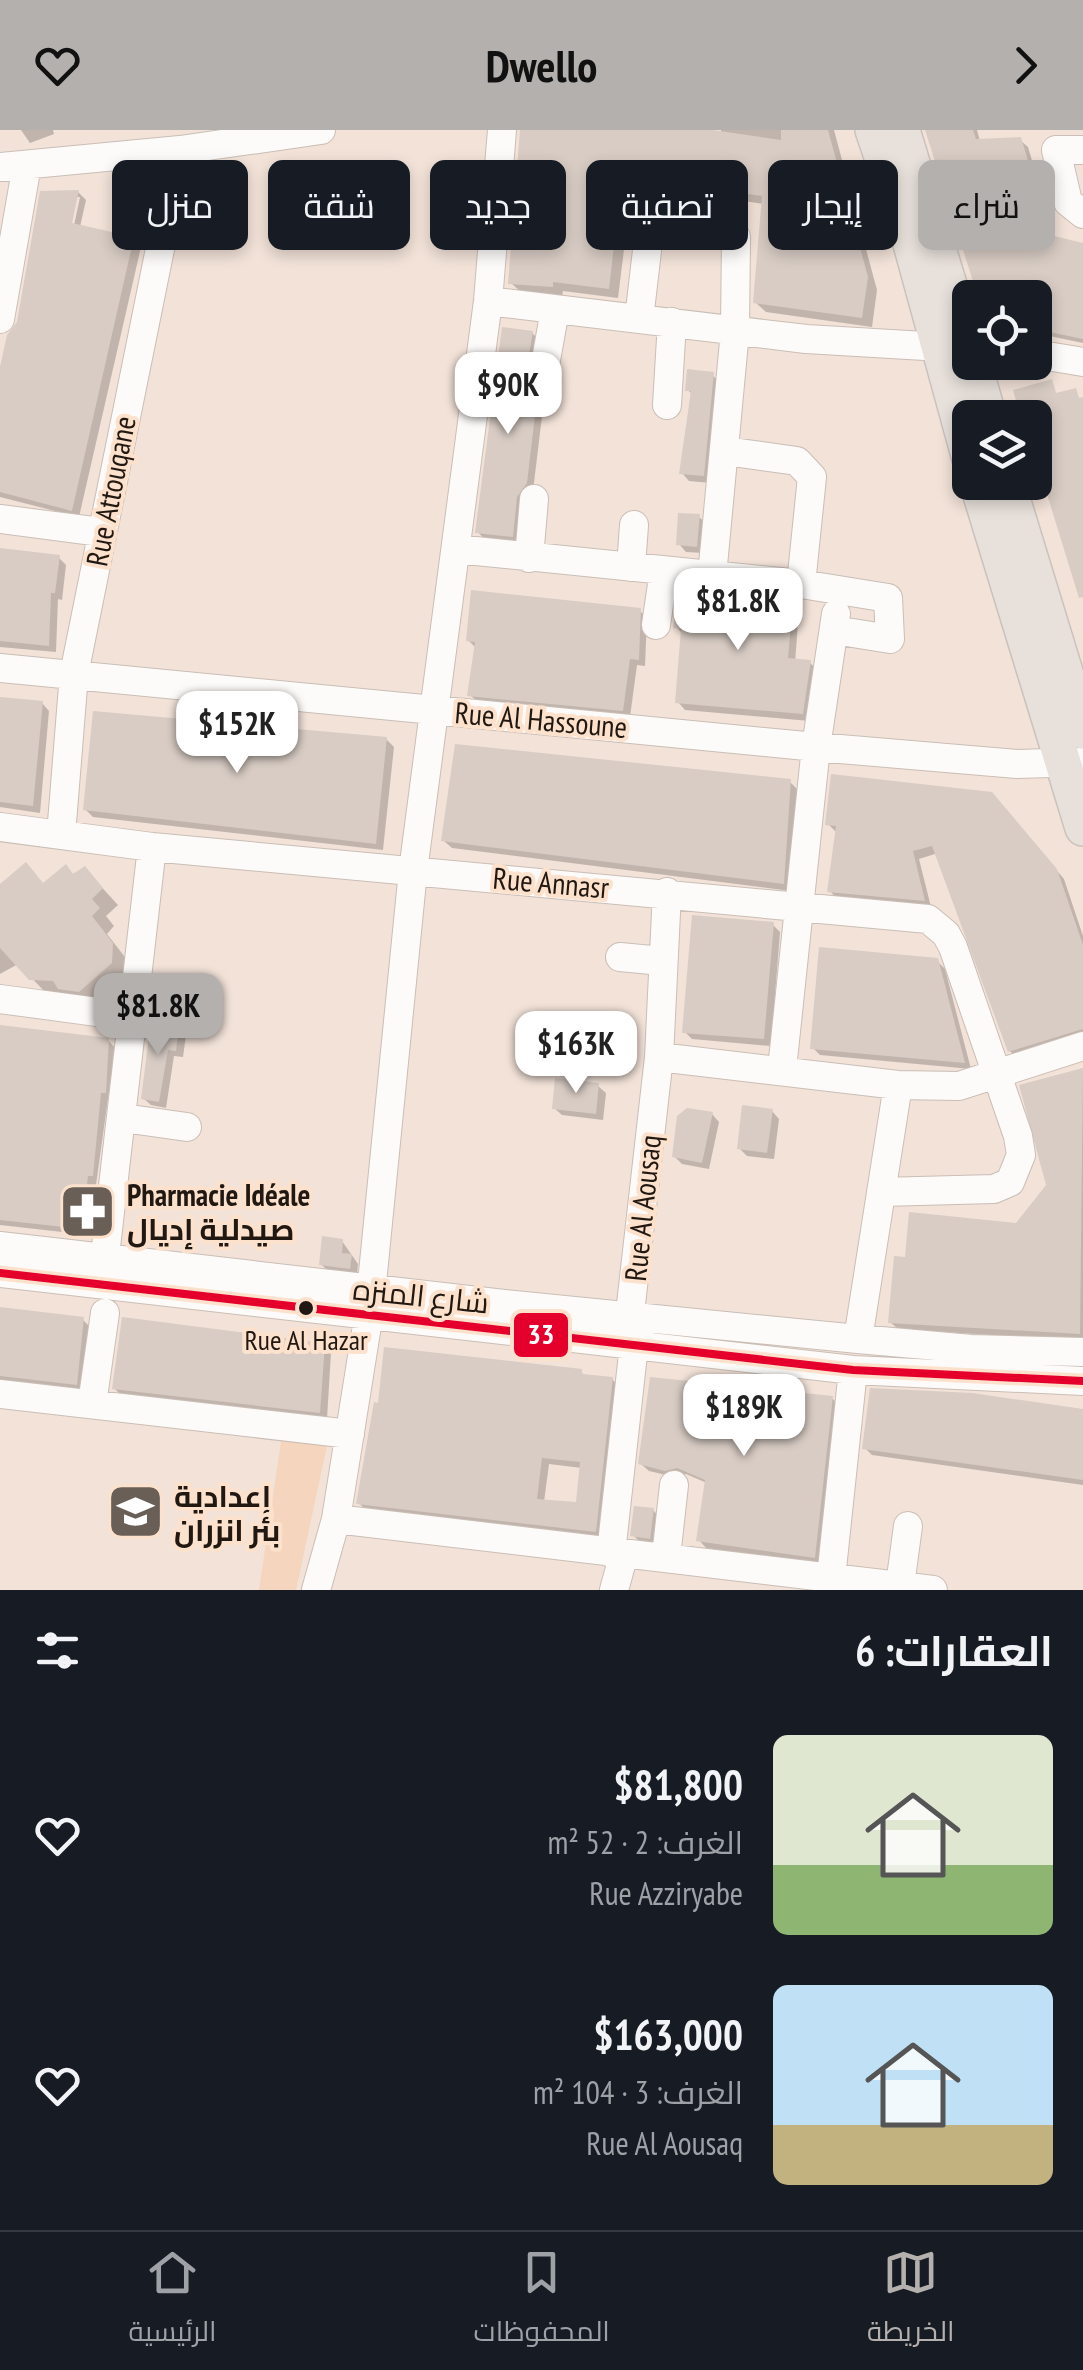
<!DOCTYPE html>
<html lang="ar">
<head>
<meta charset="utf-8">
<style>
	:root { --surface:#171b24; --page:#20242c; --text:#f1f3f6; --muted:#9ea1a6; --line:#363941; --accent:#b4b0ae }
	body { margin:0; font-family:"PT Sans Narrow",Cairo,sans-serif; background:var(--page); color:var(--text); direction:rtl; height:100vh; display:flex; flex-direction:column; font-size:38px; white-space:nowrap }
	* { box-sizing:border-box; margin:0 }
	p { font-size:32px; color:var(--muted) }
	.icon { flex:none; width:55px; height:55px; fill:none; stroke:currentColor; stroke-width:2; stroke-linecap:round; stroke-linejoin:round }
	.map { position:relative; height:1460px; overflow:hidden; direction:ltr }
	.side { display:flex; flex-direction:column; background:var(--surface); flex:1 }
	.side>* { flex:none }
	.top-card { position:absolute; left:30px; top:30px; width:1025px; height:90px; direction:rtl; display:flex; gap:20px }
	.controls { position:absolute; left:952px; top:150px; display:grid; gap:20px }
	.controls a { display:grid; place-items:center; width:100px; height:100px; border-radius:15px; background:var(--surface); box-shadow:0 5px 15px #0003; font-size:50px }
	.price { position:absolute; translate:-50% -85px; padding:0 22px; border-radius:20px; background:#fff; color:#222; font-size:32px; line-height:65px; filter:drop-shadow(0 2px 5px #0008) }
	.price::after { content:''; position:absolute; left:50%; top:60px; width:30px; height:22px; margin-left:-15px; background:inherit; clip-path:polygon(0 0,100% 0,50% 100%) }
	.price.on { background:var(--accent); color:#111 }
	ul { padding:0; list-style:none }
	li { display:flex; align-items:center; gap:30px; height:250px; padding:0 30px }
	li span { display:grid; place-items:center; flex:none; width:280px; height:200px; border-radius:15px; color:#555 }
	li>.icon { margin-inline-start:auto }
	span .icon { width:120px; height:120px; fill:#fffc; stroke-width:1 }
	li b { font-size:42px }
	h2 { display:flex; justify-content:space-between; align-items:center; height:120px; padding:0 30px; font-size:42px }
	.pill { padding:0 35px; border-radius:15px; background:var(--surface); box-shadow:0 5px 15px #0003; font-size:35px; line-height:90px }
	.pill.on { background:var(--accent); color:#111 }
	header { display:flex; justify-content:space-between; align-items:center; height:130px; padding:0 30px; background:var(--accent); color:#111; font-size:45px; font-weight:800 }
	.menu { display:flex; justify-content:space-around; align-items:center; height:140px; border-top:2px solid var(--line); background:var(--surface); font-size:28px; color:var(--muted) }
	.menu a { display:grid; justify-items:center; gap:5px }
	.menu .on { color:var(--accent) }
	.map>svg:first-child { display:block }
	.green { fill:#f5d5bd }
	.shadow { fill:#0003; fill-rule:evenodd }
	.building { fill:#d8ccc4; fill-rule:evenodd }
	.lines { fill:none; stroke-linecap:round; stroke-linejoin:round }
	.minor-casing { stroke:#cabeb6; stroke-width:30 }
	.major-casing { stroke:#c9c2bd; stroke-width:38 }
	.minor { stroke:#fdfbf9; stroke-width:28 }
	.major { stroke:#e7e0db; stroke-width:35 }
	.bus-1-casing { stroke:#fce1cd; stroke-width:15 }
	.bus-1 { stroke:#e4002b; stroke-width:8 }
	.bus-dot { fill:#211811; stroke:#fce1cd; stroke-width:4 }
	.labels { text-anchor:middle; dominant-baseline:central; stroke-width:8; stroke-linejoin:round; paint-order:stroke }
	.bus-label { font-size:28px; fill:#211811; stroke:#fce1cd }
	.street-label { font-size:30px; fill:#211811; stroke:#fce1cd }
	.poi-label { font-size:30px; font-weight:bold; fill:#211811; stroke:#fce1cd; text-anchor:start }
	.line-badge { stroke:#fce1cd; stroke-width:4 }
	.badge-label { font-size:28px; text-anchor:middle; font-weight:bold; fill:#fff }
</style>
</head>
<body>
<header><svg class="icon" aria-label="forward" viewBox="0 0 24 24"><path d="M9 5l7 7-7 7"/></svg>Dwello<svg class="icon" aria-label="heart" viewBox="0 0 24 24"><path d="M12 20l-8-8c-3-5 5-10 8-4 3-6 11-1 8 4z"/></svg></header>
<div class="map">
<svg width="1083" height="1460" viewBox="0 0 1083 1460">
	<rect width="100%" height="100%" fill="#f2e2d8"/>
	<path class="green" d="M282 1305 328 1311 296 1460H259Z"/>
	<path class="shadow" d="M21 0H53L54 4 30 13Z
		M523 0 721 4V0H834L877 160 872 197 766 182 755 172 764 74 632 55 618 168 563 161 562 167 522 163 511 153Z
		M928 0H977L980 11 1020 10 1028 17 1055 109 1083 116V213L1035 203V168L1026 161 1005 168 980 165Z
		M78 62 86 70 80 97 133 109 141 117 79 387 0 367V249L10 206 20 193 42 63ZM75 67H80L72 105 67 104Z
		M532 203 540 211 532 268 543 278 533 361 520 414 485 410 478 402Z
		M712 245 720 252 711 353 689 351 682 343 693 265 688 260Z
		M699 387 707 394 704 423 686 422 679 414Z
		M0 420 58 427 66 435 62 470 58 469 56 522 0 517Z
		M791 473 799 481 795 532 810 533 818 540 810 591 685 580 678 572 683 504 676 497Z
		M640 481 647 488 645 536 637 535 630 587 478 572 470 565 477 519 468 510Z
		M0 569 42 573 49 581 40 683 0 677Z
		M386 609 394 617 383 720 93 687 86 680Z
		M789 651 797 659 791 761 452 718 444 711Z
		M1000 673 1064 749 1083 806V908L1017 928 1010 921 938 723 919 729 931 777 837 769 830 761 836 702 828 694Z
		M85 739 118 775 106 786 114 796 107 804 128 831V849L96 877 48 865 18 834 0 844V773Z
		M773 795 780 802 771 916 692 909 685 902Z
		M937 831 945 839 971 939 820 925 813 918Z
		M0 897 108 910 115 918 89 1105 0 1095Z
		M178 897 186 905 183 927 174 926 166 978 151 975 143 968Z
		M1083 941V1211L898 1199 890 1192 907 1130 1017 1096 1049 1055 1062 949Z
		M598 956 606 963 603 990 562 985 554 978Z
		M772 981 779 989 774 1029 747 1026 739 1018Z
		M712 984 719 992 709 1039 682 1034 674 1026Z
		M342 1111 358 1134 357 1145 329 1142 321 1134Z
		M0 1180 82 1189 90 1197 84 1261 0 1251Z
		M324 1216 331 1223 327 1289 122 1266 114 1258Z
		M581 1242 586 1247 612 1249 619 1257 603 1409 366 1380 359 1373ZM549 1334 582 1338 578 1374 544 1372Z
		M832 1268 839 1276 822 1435 706 1418 699 1410 707 1353 686 1344 674 1347 649 1341 641 1334Z
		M1083 1282V1355L872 1325 865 1318Z
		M653 1380 660 1388 657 1415 641 1413 633 1405Z"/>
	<path class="building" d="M520 0H713L781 10V0H828L868 147 862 188 753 173 762 66 622 46 609 159 553 152V157L508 154Z
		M925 0H973L976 9 1021 7 1050 105 1083 113V209L1035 199V168H1022L1025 152 978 167Z
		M79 60 72 93 134 107 72 381 0 362V237L7 205 17 192 40 61Z
		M502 197 533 201 525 250 526 259 537 268 527 353 517 367 513 407 475 403Z
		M687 239 714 242 704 346 679 344 691 261H685Z
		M1052 249 1056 263 1076 258 1079 268 1083 267V467L1079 468 1035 325V288H1021L1013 260Z
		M678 383 700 384 697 417 676 415Z
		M0 418 60 425 55 463H51L49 516 0 511Z
		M679 459 793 471 788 528 811 530 803 584 675 573 681 499 673 498Z
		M471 460 641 478 639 530 630 529 623 581 467 566 475 512 466 511Z
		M0 567 43 571 33 676 0 672Z
		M93 581 387 607 376 714 83 680Z
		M455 614 791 649 784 754 441 711Z
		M831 644 992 662 1057 739 1083 815V899L1008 922 932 716 913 721 925 771 827 762 836 696 825 695Z
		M26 732 43 753 66 734 73 744 85 736 103 758 92 769 100 778 92 786 113 813 112 833 79 862 58 859 53 851 29 850 0 818V754Z
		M692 785 774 792 764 909 682 903Z
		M819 817 938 828 965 933 810 919Z
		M151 891 179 895 176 921 168 920 159 972 141 969Z
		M0 895 109 908 106 963H101L93 1046H88L82 1099 0 1090Z
		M1083 938 1080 1204 888 1193 894 1126 905 1127 909 1082 1016 1093 1046 1055 1019 955Z
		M555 948 599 953 596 984 552 979Z
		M742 975 773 979 767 1023 737 1019Z
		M687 978 713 982 702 1033 672 1027 677 986Z
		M322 1106 343 1109 342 1123 352 1124 350 1139 319 1135Z
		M0 1177 84 1187 77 1255 0 1246Z
		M122 1187 325 1213 320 1283 112 1259Z
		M384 1217 582 1239V1244L613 1247 596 1402 356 1374 374 1272 378 1273ZM542 1328 580 1332 576 1372 537 1369Z
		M650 1247 833 1266 815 1428 696 1411 705 1350 677 1338 665 1341 638 1334Z
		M870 1258 972 1263 1083 1279V1350L862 1319Z
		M634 1376 654 1378 650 1409 630 1406Z"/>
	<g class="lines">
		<defs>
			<path id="minor" d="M1083 20H1056L1068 72 1083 84
				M0 37 180 20 321 0
				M488 171 806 209 959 218
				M0 189 27 35
				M639 189 650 95C666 70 701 76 725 89L736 107 735 201 712 446
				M1035 224 1083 232
				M542 252 555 180
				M667 275 672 192
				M725 321 797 331 812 347 801 454
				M0 389 101 402
				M456 419 801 454 888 468 890 509 834 500
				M529 428 534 369
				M631 437 634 395
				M656 495 664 441
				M0 538 816 617 1017 634 1083 632
				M0 697 152 717 928 789 946 804 953 817 1018 1006 1021 1025 1010 1052 994 1059 881 1062
				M61 705 74 544 180 20
				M620 827 662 831
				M0 869 134 887
				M659 927 898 955 959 956 1083 916
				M782 939 816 617 836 484
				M123 988 187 997
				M0 1116 504 1174 858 1209 971 1219 1083 1222
				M0 1143 853 1240 1083 1251
				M103 1143 152 717
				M858 1209 898 955
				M0 1264 350 1304
				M92 1274 105 1183
				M336 1389 933 1460
				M611 1423 634 1215 630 1183 659 927 667 762
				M666 1427 674 1355
				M831 1448 853 1240
				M900 1455 908 1396
				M316 1460 336 1389 369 1183 413 741 488 171 502 0
				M614 1460 624 1424"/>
			<path id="major" d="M873 0 908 103 970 329
				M902 0 970 224
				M973 232 989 288
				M977 352 1083 698
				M1007 352 1083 601"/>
		</defs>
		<use href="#minor" class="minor-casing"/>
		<use href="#major" class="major-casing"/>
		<use href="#minor" class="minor"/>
		<use href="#major" class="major"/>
		<defs>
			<path id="bus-1" d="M0 1143 853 1240 1083 1251"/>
		</defs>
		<use href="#bus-1" class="bus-1-casing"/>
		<use href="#bus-1" class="bus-1"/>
	</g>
	<defs>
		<symbol id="pharmacy-square" viewBox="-11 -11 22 22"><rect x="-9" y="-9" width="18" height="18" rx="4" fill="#6a5f57" stroke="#fce1cd"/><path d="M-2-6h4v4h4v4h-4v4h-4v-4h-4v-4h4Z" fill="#fff"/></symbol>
		<symbol id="school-square" viewBox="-11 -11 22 22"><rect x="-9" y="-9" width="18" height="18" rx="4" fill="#6a5f57" stroke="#fce1cd"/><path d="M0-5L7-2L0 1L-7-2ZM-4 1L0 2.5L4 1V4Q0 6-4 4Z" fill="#fff"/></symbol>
	</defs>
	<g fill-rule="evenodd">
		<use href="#pharmacy-square" x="56" y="1050" width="63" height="63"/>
		<use href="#school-square" x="104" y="1350" width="63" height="63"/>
	</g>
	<circle class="bus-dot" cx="306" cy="1178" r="9"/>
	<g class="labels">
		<g class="bus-label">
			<text x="306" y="1209">Rue Al Hazar</text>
		</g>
		<g class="street-label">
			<text transform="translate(110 361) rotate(-79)">Rue Attouqane</text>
			<text transform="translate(541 589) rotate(5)">Rue Al Hassoune</text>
			<text transform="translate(551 752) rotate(5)">Rue Annasr</text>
			<text transform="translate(642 1078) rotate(-84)">Rue Al Aousaq</text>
			<text transform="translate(421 1165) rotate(6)">شارع المنزه</text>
		</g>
		<g class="poi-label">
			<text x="127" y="1064">Pharmacie Idéale<tspan x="127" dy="34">صيدلية إديال</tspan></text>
			<text x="174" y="1365">إعدادية<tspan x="174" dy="34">بئر انزران</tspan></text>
		</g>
	</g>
	<rect class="line-badge" x="512" y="1181" width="58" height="48" rx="10" fill="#e4002b"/>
	<g class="badge-label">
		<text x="541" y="1214">33</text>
	</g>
</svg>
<div class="controls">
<a><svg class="icon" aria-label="locate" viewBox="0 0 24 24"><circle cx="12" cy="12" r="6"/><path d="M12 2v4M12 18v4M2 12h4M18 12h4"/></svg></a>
<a><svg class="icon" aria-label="layers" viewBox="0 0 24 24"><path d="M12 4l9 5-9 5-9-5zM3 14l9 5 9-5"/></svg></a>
</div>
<b class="price" style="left:508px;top:307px">$90K</b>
<b class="price" style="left:738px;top:523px">$81.8K</b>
<b class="price" style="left:237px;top:646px">$152K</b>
<b class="price on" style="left:158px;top:928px">$81.8K</b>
<b class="price" style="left:576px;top:966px">$163K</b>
<b class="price" style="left:744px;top:1329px">$189K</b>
<div class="top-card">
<a class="pill on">شراء</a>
<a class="pill">إيجار</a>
<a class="pill">تصفية</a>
<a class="pill">جديد</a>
<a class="pill">شقة</a>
<a class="pill">منزل</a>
</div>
</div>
<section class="side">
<h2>العقارات: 6<svg class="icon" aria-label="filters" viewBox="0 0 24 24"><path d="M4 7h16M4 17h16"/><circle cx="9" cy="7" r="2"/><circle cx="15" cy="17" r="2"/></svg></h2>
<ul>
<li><span style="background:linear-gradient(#dfe7d0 65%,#8fb573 0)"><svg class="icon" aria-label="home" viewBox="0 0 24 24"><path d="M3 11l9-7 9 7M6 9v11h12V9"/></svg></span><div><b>$81,800</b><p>الغرف: 2 · 52 m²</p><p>Rue Azziryabe</p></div><svg class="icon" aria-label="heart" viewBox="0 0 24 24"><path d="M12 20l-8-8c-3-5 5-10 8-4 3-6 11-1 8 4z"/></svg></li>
<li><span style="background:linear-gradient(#bfe0f5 70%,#c2b280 0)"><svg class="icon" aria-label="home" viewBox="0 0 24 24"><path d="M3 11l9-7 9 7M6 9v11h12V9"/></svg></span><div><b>$163,000</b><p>الغرف: 3 · 104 m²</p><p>Rue Al Aousaq</p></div><svg class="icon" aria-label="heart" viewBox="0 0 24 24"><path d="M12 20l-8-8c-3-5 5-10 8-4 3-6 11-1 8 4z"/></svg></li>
</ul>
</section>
<nav class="menu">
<a class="on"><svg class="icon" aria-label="map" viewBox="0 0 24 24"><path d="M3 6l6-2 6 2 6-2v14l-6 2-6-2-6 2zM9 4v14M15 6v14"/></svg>الخريطة</a>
<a><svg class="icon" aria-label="saved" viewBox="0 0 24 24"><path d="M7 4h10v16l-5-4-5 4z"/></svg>المحفوظات</a>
<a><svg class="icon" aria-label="home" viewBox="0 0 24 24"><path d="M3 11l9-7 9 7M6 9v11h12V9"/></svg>الرئيسية</a>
</nav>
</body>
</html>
